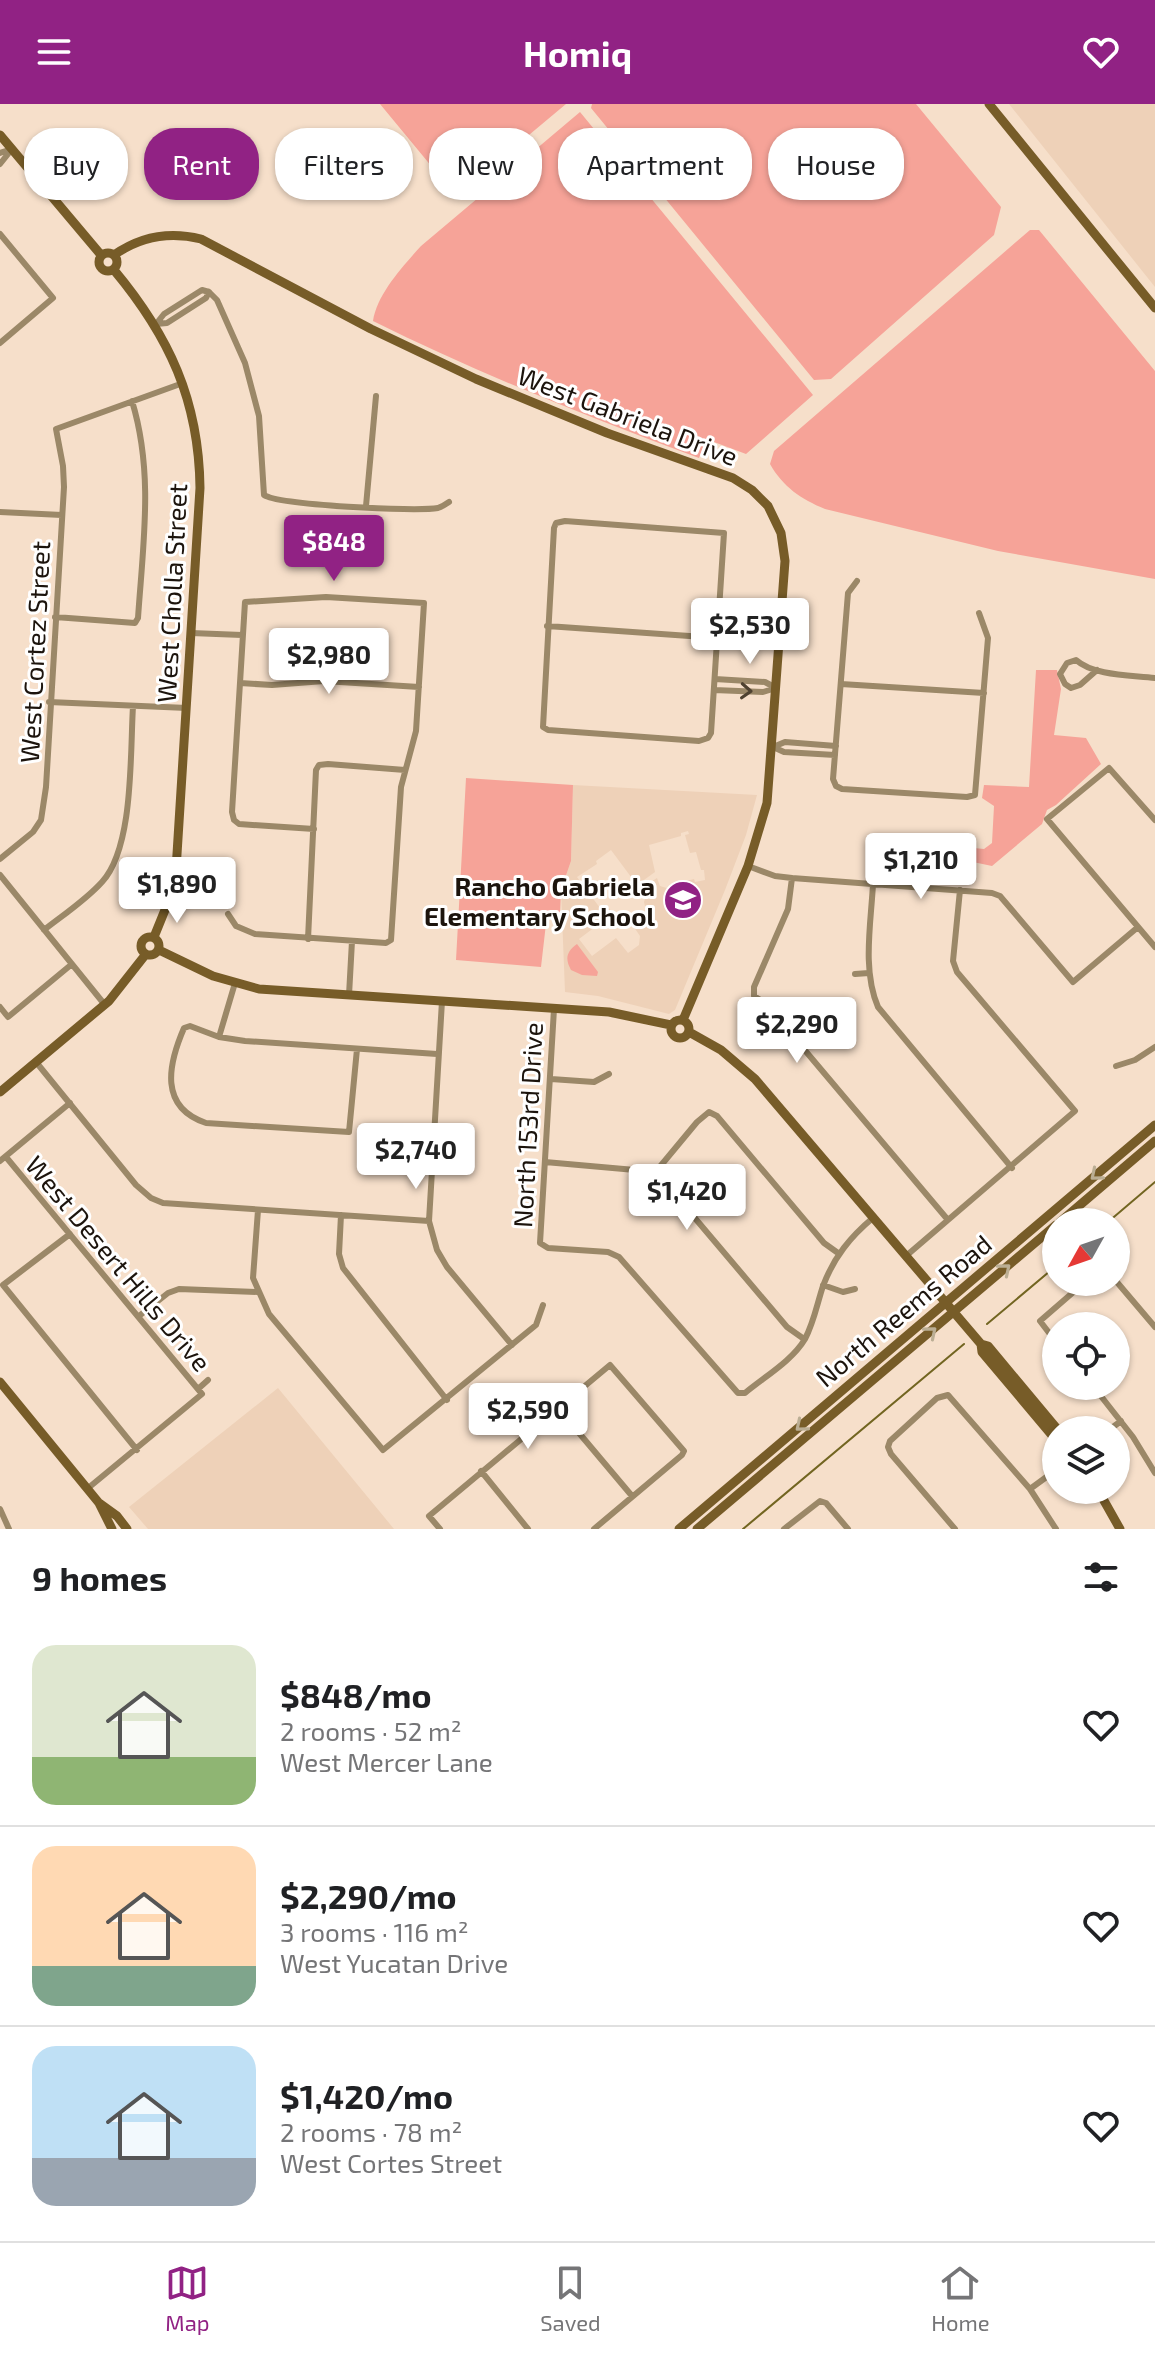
<!DOCTYPE html>
<html lang="en">
<head>
<meta charset="utf-8">
<style>
	:root { --surface:#fff; --page:#f2f2f2; --text:#202124; --muted:#757577; --line:#e0e0e0; --accent:#912284 }
	body { margin:0; font-family:"Exo 2",sans-serif; background:var(--page); color:var(--text); height:100vh; display:flex; flex-direction:column; font-size:30px; white-space:nowrap }
	* { box-sizing:border-box; margin:0 }
	p { font-size:26px; color:var(--muted) }
	.icon { flex:none; width:44px; height:44px; fill:none; stroke:currentColor; stroke-width:2; stroke-linecap:round; stroke-linejoin:round }
	.map { position:relative; height:1425px; overflow:hidden }
	.details { display:flex; flex-direction:column; background:var(--surface); flex:1 }
	.details>* { flex:none }
	.hud { position:absolute; left:24px; top:24px; width:1108px; height:72px; display:flex; gap:16px }
	.needle { width:52px; rotate:230deg }
	.fabs { position:absolute; left:1042px; top:1104px; display:grid; gap:16px }
	.fabs a { display:grid; place-items:center; width:88px; height:88px; border-radius:50%; background:var(--surface); box-shadow:0 2px 6px #0004; font-size:40px }
	.price { position:absolute; translate:-50% -68px; padding:0 18px; border-radius:8px; background:#fff; color:#222; font-size:26px; line-height:52px; filter:drop-shadow(0 2px 4px #0008) }
	.price::after { content:''; position:absolute; left:50%; top:48px; width:24px; height:18px; margin-left:-12px; background:inherit; clip-path:polygon(0 0,100% 0,50% 100%) }
	.price.current { background:var(--accent); color:#fff }
	ul { padding:0; list-style:none }
	li { display:flex; align-items:center; gap:24px; height:200px; padding:0 32px }
	li+li { border-top:2px solid var(--line) }
	li span { display:grid; place-items:center; flex:none; width:224px; height:160px; border-radius:24px; color:#555 }
	li>.icon { margin-inline-start:auto }
	span .icon { width:96px; height:96px; fill:#fffc; stroke-width:1 }
	li b { font-size:34px }
	h2 { display:flex; justify-content:space-between; align-items:center; height:96px; padding:0 32px; font-size:34px }
	.chip { padding:0 28px; border-radius:32px; background:var(--surface); box-shadow:0 2px 6px #0004; font-size:28px; line-height:72px }
	.chip.current { background:var(--accent); color:#fff }
	header { display:flex; justify-content:space-between; align-items:center; height:104px; padding:0 32px; background:var(--accent); color:#fff; font-size:36px; font-weight:700 }
	.menu { display:flex; justify-content:space-around; align-items:center; height:112px; border-top:2px solid var(--line); background:var(--surface); font-size:22px; color:var(--muted) }
	.menu a { display:grid; justify-items:center; gap:4px }
	.menu .current { color:var(--accent) }
	.map>svg:first-child { display:block }
	.built { fill:#eed1b8; fill-rule:evenodd }
	.green { fill:#f6a398 }
	.lines { fill:none; stroke-linecap:round; stroke-linejoin:round }
	.stream { stroke:#726521; stroke-width:2 }
	.street { stroke:#9b8868; stroke-width:6 }
	.secondary { stroke:#775c28; stroke-width:9 }
	.oneway { stroke:#4f4231 }
	.oneway2 { stroke:#bbae94 }
	.labels { text-anchor:middle; dominant-baseline:central; stroke-width:6; stroke-linejoin:round; paint-order:stroke }
	.street-label { font-size:26px; fill:#1c140d; stroke:#fff }
	.poi-label { font-size:26px; font-weight:bold; fill:#1c140d; stroke:#fff; text-anchor:end }
</style>
</head>
<body>
<header><svg class="icon" aria-label="menu" viewBox="0 0 24 24"><path d="M4 6h16M4 12h16M4 18h16"/></svg>Homiq<svg class="icon" aria-label="heart" viewBox="0 0 24 24"><path d="M12 20l-8-8c-3-5 5-10 8-4 3-6 11-1 8 4z"/></svg></header>
<div class="map">
<svg width="1155" height="1425" viewBox="0 0 1155 1425">
	<rect width="100%" height="100%" fill="#f6dfca"/>
	<path class="built" d="M1009 0H1155V183Z
		M573 681 757 691 746 731 725 786 675 906 669 910 598 892 565 888 561 786 571 757ZM688 727 689 730 685 731 690 749 696 748 701 766H704L705 776 695 778 694 775 674 780 675 783 670 785 660 782 657 774 643 783 647 789 644 798 646 806 629 816 640 832 639 841 628 849 616 834 592 852 579 835 611 811V807L609 804 603 808 577 773 597 760 596 757 611 746 637 781 655 768 649 741 681 732V729Z
		M278 1284 394 1425H148L129 1403Z"/>
	<path class="green" d="M380 0H566L456 92Z
		M592 0H916L1001 103 994 131 831 275 814 276 591 4Z
		M580 8 813 291 746 350 706 335 699 354C588 313 478 269 373 217 377 190 403 162 421 142Z
		M1030 126H1039L1155 267V475L998 447 825 405C801 395 783 383 770 360L774 347Z
		M1036 566H1057L1061 585 1054 631 1086 634 1101 660 1056 701 1047 706 1042 720 992 762 973 758 974 744 984 745 992 739 994 702 982 694 984 681 1029 683Z
		M466 674 573 681 571 757 561 786 560 811H547L541 863 456 856Z
		M577 840 598 868 597 872 582 871 571 866C565 855 566 848 577 840Z"/>
	<g class="lines">
		<path class="stream" d="M1108 1118 1155 1078
			M987 1220 1056 1162
			M743 1425 964 1240"/>
		<path class="street" d="M0 49 12 45
			M0 60 12 45
			M0 130 53 194 0 239
			M209 188 217 196 245 259 259 312 264 391C279 401 416 408 438 404 441 403 446 400 449 398
			M156 220 164 210 202 186 209 188
			M156 220 167 219 206 194 209 188
			M366 402 376 292
			M0 408 62 411
			M565 417 724 429 711 629 708 634 699 637 548 626 543 623 554 424 556 419Z
			M857 477 848 489 833 675 836 682 842 685 967 693 975 691 988 534 979 509
			M55 513 135 519 138 514C143 440 154 369 132 297
			M547 522 718 534
			M191 529 242 531
			M1097 566 1080 581 1071 584 1065 580 1060 570 1067 559 1076 556C1094 572 1131 571 1155 574
			M715 575 765 578 776 584
			M240 579 272 581 324 577 419 583
			M841 580 984 589
			M714 586 763 588 776 584
			M49 598 187 604
			M773 643 785 638 836 642
			M773 643 784 648 835 651
			M1155 716 1109 664 1047 715 1155 843
			M0 755 33 728 41 716 46 683 64 383 63 362 56 325 183 279
			M748 762 775 772 792 774 992 789 1000 792 1073 878 1138 823
			M0 771 105 901
			M792 774 788 805 754 883V892L765 899 948 1116
			M873 780C871 819 862 866 878 903L1012 1064
			M228 810 236 822 255 830 386 839 391 836 401 683 416 627 424 499 326 493 245 498 232 708 234 716 239 720 314 725
			M44 826C63 811 86 796 102 778 134 743 130 650 133 602
			M308 835 316 666 319 661 328 660 405 666
			M855 870 869 869
			M349 891 352 837
			M442 897 429 1117 437 1146 447 1163 512 1241
			M0 903 8 913 72 860
			M554 905 540 1139 548 1144 608 1148 619 1153 738 1289H745C764 1273 792 1257 805 1235 814 1218 817 1200 823 1182 834 1153 850 1133 874 1113
			M219 933 235 879
			M357 945 349 1028 206 1019C159 1003 168 961 184 924L190 922 219 933 245 937 437 950
			M36 958 136 1081 151 1094 163 1099 429 1117
			M1116 962 1135 956 1155 943
			M551 975 594 978 609 970
			M6 1053 202 1290 87 1385
			M0 1057 70 999
			M545 1058 635 1066 653 1071 672 1087 787 1223 804 1235
			M653 1071 697 1018 709 1008 717 1012 824 1139 838 1149
			M258 1106 253 1174 269 1210 383 1346 536 1221 543 1201
			M341 1111 339 1150 343 1164 447 1296
			M70 1130 3 1181 137 1346
			M906 1152 1075 1007 957 868 953 857 960 786
			M1116 1177 1155 1223
			M823 1181 843 1188 855 1185
			M139 1212 168 1189 179 1185 258 1188
			M1056 1238 1040 1217 1085 1178
			M1093 1282 1133 1333 1155 1369
			M198 1285 208 1276
			M558 1304 632 1392
			M1109 1326 1121 1317
			M481 1367 528 1425
			M1030 1385 1056 1366
			M0 1405 9 1425
			M440 1425 429 1412 610 1261 684 1347 682 1351 594 1425
			M784 1425 820 1397 826 1399 848 1425
			M955 1425 891 1350 888 1343 890 1337 937 1294 948 1291 1030 1385 1056 1425"/>
		<path class="secondary" d="M989 0 1155 204
			M0 31 101 151
			M99 158a9 9 0 1 1 18 0a9 9 0 1 1-18 0Z
			M114 151C141 132 169 127 201 135L371 225 476 275 607 329 733 374 752 386 768 402 781 429 785 457 767 699 748 762 683 916
			M114 166C169 232 199 296 200 384L176 766 169 796 154 833
			M141 842a9 9 0 1 1 18 0a9 9 0 1 1-18 0Z
			M159 846 213 872 259 885 609 908 671 921
			M671 925a9 9 0 1 1 18 0a9 9 0 1 1-18 0Z
			M689 928 721 946 755 975 981 1240 982 1248 1056 1336
			M0 988 109 897 146 850
			M1060 1118 1155 1037
			M981 1240 988 1242 1058 1326
			M0 1278 99 1399 117 1412 127 1425
			M1098 1386 1120 1425
			M99 1399 112 1425
			M679 1425 1155 1021
			M697 1425 1056 1121"/>
	</g>
	<defs><path id="oneway-chevron" d="M-2-3.5L2.5 0L-2 3.5" fill="none" stroke-width="1.6" stroke-linecap="round" stroke-linejoin="round" transform="scale(2)"/></defs>
	<use class="oneway" href="#oneway-chevron" transform="translate(746 587) rotate(3)"/>
	<g class="oneway2">
		<use href="#oneway-chevron" transform="translate(1096 1071) rotate(140)"/>
		<use href="#oneway-chevron" transform="translate(1005 1165) rotate(-40)"/>
		<use href="#oneway-chevron" transform="translate(931 1228) rotate(-40)"/>
		<use href="#oneway-chevron" transform="translate(801 1322) rotate(140)"/>
	</g>
	<defs>
		<symbol id="school-disc" viewBox="-11 -11 22 22"><circle r="9.5" fill="#912284" stroke="#fff"/><path d="M0-5L7-2L0 1L-7-2ZM-4 1L0 2.5L4 1V4Q0 6-4 4Z" fill="#fff"/></symbol>
	</defs>
	<g fill-rule="evenodd">
		<use href="#school-disc" x="661" y="774" width="44" height="44"/>
	</g>
	<g class="labels">
		<g class="street-label">
			<text transform="translate(628 311) rotate(21)">West Gabriela Drive</text>
			<text transform="translate(171 489) rotate(-87)">West Cholla Street</text>
			<text transform="translate(34 548) rotate(-87)">West Cortez Street</text>
			<text transform="translate(527 1021) rotate(-87)">North 153rd Drive</text>
			<text transform="translate(119 1159) rotate(50)">West Desert Hills Drive</text>
			<text transform="translate(903 1206) rotate(-40)">North Reems Road</text>
		</g>
		<g class="poi-label">
			<text x="655" y="781">Rancho Gabriela<tspan x="655" dy="30">Elementary School</tspan></text>
		</g>
	</g>
</svg>
<div class="fabs">
<a><svg class="needle" viewBox="-14 -14 28 28"><path d="M0-13l5 13h-10z" fill="#e53935"/><path d="M0 13l5-13h-10z" fill="#757577"/></svg></a>
<a><svg class="icon" aria-label="locate" viewBox="0 0 24 24"><circle cx="12" cy="12" r="6"/><path d="M12 2v4M12 18v4M2 12h4M18 12h4"/></svg></a>
<a><svg class="icon" aria-label="layers" viewBox="0 0 24 24"><path d="M12 4l9 5-9 5-9-5zM3 14l9 5 9-5"/></svg></a>
</div>
<b class="price current" style="left:334px;top:479px">$848</b>
<b class="price" style="left:750px;top:562px">$2,530</b>
<b class="price" style="left:329px;top:592px">$2,980</b>
<b class="price" style="left:921px;top:797px">$1,210</b>
<b class="price" style="left:177px;top:821px">$1,890</b>
<b class="price" style="left:797px;top:961px">$2,290</b>
<b class="price" style="left:416px;top:1087px">$2,740</b>
<b class="price" style="left:687px;top:1128px">$1,420</b>
<b class="price" style="left:528px;top:1347px">$2,590</b>
<div class="hud">
<a class="chip">Buy</a>
<a class="chip current">Rent</a>
<a class="chip">Filters</a>
<a class="chip">New</a>
<a class="chip">Apartment</a>
<a class="chip">House</a>
</div>
</div>
<section class="details">
<h2>9 homes<svg class="icon" aria-label="filters" viewBox="0 0 24 24"><path d="M4 7h16M4 17h16"/><circle cx="9" cy="7" r="2"/><circle cx="15" cy="17" r="2"/></svg></h2>
<ul>
<li><span style="background:linear-gradient(#dfe7d0 70%,#8fb573 0)"><svg class="icon" aria-label="home" viewBox="0 0 24 24"><path d="M3 11l9-7 9 7M6 9v11h12V9"/></svg></span><div><b>$848/mo</b><p>2 rooms · 52 m²</p><p>West Mercer Lane</p></div><svg class="icon" aria-label="heart" viewBox="0 0 24 24"><path d="M12 20l-8-8c-3-5 5-10 8-4 3-6 11-1 8 4z"/></svg></li>
<li><span style="background:linear-gradient(#ffd9b3 75%,#7fa58c 0)"><svg class="icon" aria-label="home" viewBox="0 0 24 24"><path d="M3 11l9-7 9 7M6 9v11h12V9"/></svg></span><div><b>$2,290/mo</b><p>3 rooms · 116 m²</p><p>West Yucatan Drive</p></div><svg class="icon" aria-label="heart" viewBox="0 0 24 24"><path d="M12 20l-8-8c-3-5 5-10 8-4 3-6 11-1 8 4z"/></svg></li>
<li><span style="background:linear-gradient(#bfe0f5 70%,#9aa5b1 0)"><svg class="icon" aria-label="home" viewBox="0 0 24 24"><path d="M3 11l9-7 9 7M6 9v11h12V9"/></svg></span><div><b>$1,420/mo</b><p>2 rooms · 78 m²</p><p>West Cortes Street</p></div><svg class="icon" aria-label="heart" viewBox="0 0 24 24"><path d="M12 20l-8-8c-3-5 5-10 8-4 3-6 11-1 8 4z"/></svg></li>
</ul>
</section>
<nav class="menu">
<a class="current"><svg class="icon" aria-label="map" viewBox="0 0 24 24"><path d="M3 6l6-2 6 2 6-2v14l-6 2-6-2-6 2zM9 4v14M15 6v14"/></svg>Map</a>
<a><svg class="icon" aria-label="saved" viewBox="0 0 24 24"><path d="M7 4h10v16l-5-4-5 4z"/></svg>Saved</a>
<a><svg class="icon" aria-label="home" viewBox="0 0 24 24"><path d="M3 11l9-7 9 7M6 9v11h12V9"/></svg>Home</a>
</nav>
</body>
</html>
